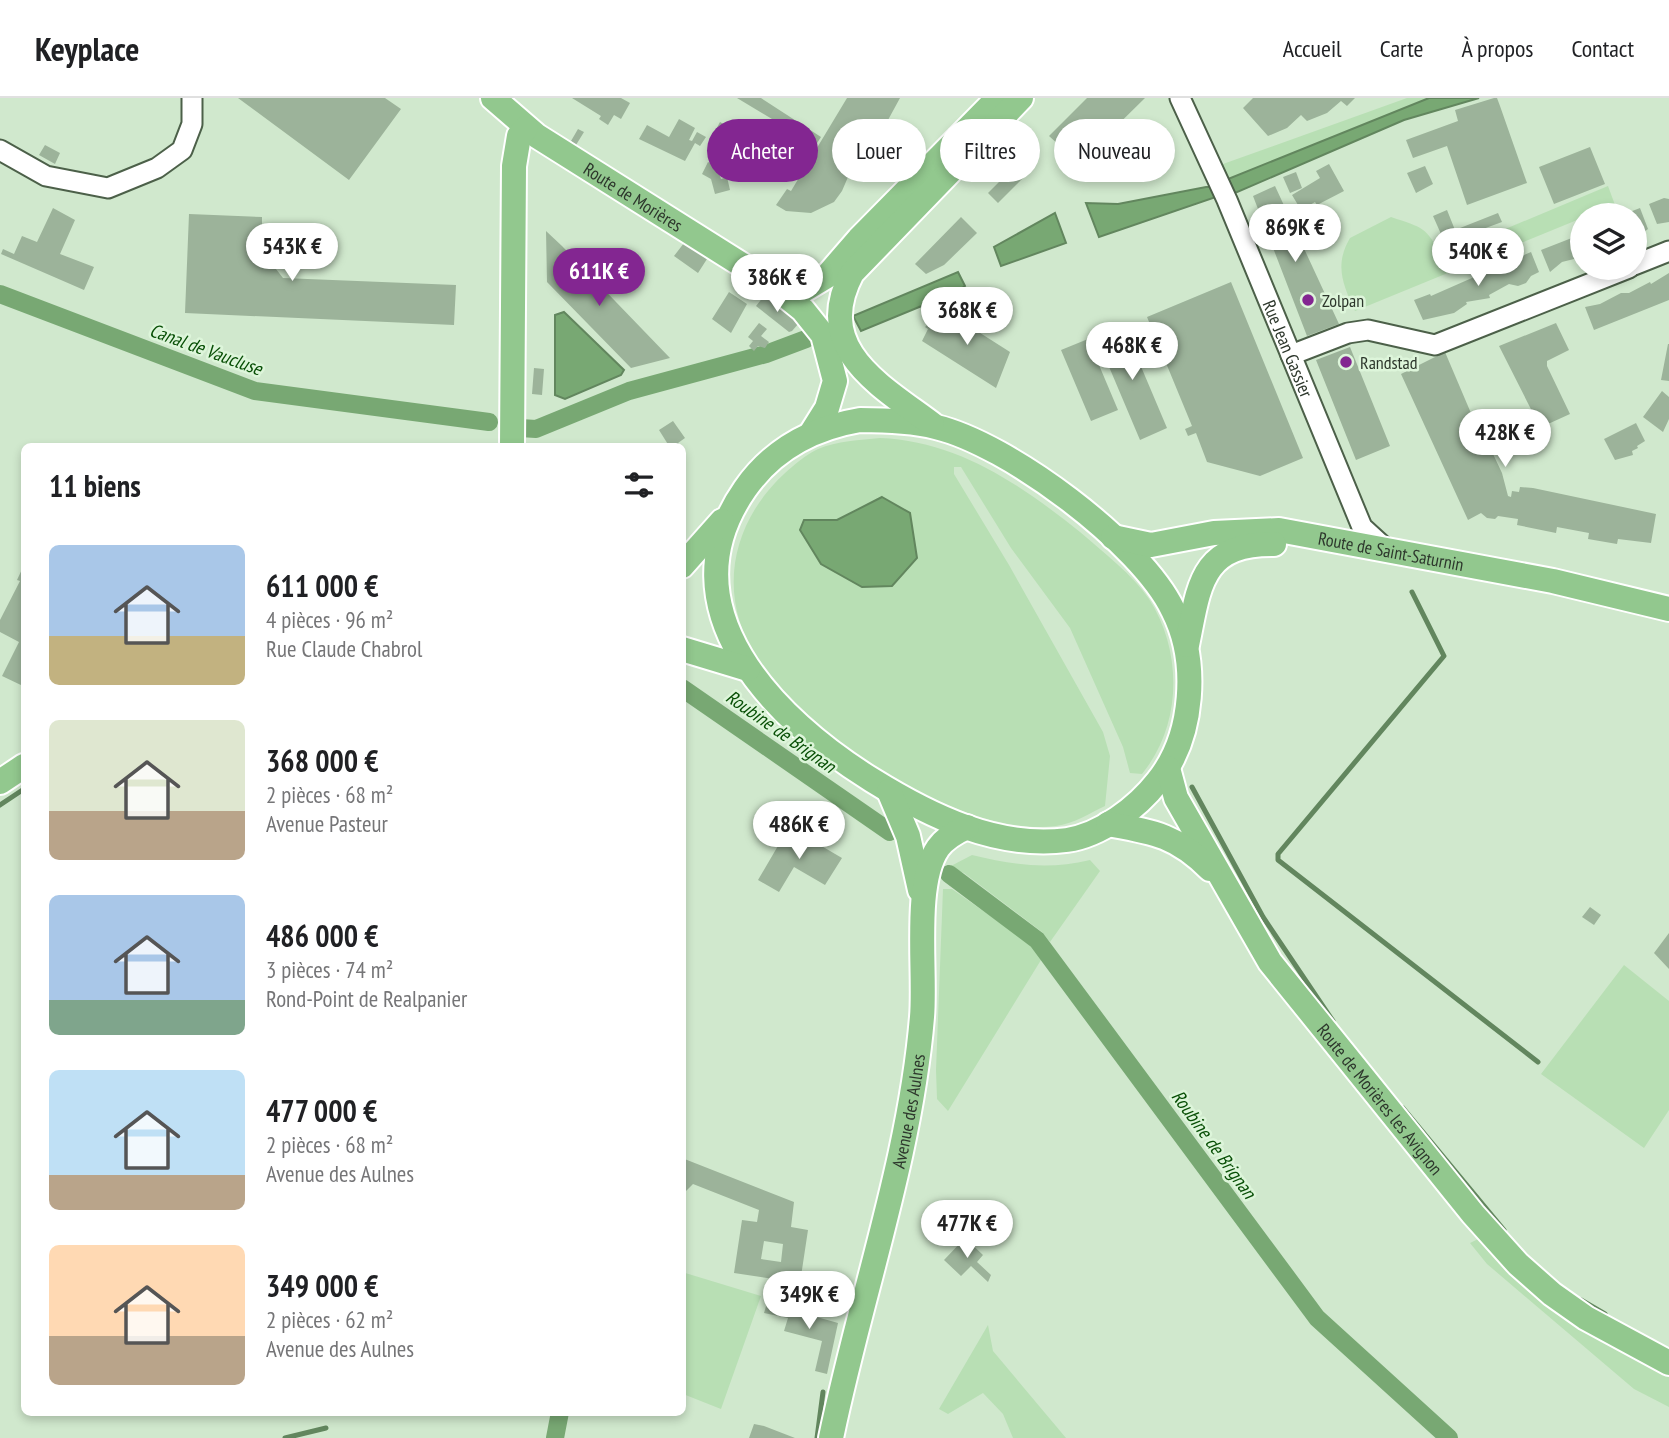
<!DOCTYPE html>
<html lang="fr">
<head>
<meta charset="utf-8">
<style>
	:root { --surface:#fff; --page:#f2f2f2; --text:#202124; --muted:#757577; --line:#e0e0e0; --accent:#832691 }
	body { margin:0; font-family:"PT Sans Narrow",sans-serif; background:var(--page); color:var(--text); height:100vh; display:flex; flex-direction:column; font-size:26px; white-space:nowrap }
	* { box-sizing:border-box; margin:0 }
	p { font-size:23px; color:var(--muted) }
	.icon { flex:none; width:38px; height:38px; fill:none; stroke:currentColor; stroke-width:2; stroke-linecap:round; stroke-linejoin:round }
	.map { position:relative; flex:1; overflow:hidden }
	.side { position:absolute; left:21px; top:345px; width:665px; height:973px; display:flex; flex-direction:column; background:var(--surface); border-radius:10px; box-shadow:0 4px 10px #0003 }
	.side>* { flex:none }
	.guide { position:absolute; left:707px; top:21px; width:665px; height:63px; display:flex; gap:14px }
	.tools { position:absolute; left:1570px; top:105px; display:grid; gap:14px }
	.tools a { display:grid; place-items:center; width:77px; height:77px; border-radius:50%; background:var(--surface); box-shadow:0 4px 10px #0003; font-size:35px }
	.price { position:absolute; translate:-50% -60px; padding:0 16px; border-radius:24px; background:#fff; color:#222; font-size:23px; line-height:46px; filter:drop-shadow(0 2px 4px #0008) }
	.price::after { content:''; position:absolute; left:50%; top:42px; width:21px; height:16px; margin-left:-10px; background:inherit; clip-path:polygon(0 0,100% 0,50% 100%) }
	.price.on { background:var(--accent); color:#fff }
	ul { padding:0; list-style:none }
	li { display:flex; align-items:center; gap:21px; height:175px; padding:0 28px }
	li span { display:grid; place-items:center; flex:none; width:196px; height:140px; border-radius:10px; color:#555 }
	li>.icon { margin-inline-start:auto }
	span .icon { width:84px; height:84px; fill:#fffc; stroke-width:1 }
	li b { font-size:30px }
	h2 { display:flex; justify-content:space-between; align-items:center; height:84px; padding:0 28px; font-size:30px }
	.tag { padding:0 24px; border-radius:32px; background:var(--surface); box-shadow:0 4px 10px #0003; font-size:24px; line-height:63px }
	.tag.on { background:var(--accent); color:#fff }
	header { display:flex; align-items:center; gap:42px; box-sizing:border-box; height:98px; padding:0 35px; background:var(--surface); border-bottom:2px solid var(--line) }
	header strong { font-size:33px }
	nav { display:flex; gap:38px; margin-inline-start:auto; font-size:24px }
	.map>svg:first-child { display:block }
	.green { fill:#b8dfb4 }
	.water { fill:#78a873; stroke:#62865e; stroke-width:2 }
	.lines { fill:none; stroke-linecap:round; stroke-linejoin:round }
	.stream { stroke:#62865e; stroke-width:5 }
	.canal { stroke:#78a873; stroke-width:18 }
	.building { fill:#9cb39a; fill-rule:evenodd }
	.minor-casing { stroke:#4c6049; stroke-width:23 }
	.major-casing { stroke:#fff; stroke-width:28 }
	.minor { stroke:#fff; stroke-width:19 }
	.major { stroke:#92c88e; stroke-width:24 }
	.poi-dot { fill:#832691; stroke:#ddf5da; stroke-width:2.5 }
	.labels { text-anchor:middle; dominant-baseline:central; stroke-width:5; stroke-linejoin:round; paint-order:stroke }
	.street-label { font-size:18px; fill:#2d372c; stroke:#ddf5da }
	.poi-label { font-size:18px; fill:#2d372c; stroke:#ddf5da; text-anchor:start }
	.water-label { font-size:19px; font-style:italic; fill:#084f06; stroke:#ddf5da }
</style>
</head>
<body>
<header>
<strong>Keyplace</strong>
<nav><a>Accueil</a><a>Carte</a><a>À propos</a><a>Contact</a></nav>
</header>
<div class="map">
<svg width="1669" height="1340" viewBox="0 0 1669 1340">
	<rect width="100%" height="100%" fill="#d0e8cd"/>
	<path class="green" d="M1407 0H1429L1228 81 1223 66Z
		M1608 88 1615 107 1582 117V120L1355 213C1343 187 1334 167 1350 140L1391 119C1423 130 1426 128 1441 158Z
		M880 340C958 343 1021 387 1080 434 1103 454 1132 476 1149 501 1183 554 1182 627 1142 676L1130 675 1123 649 1070 530 1011 450 961 369H954V376L1009 467 1103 634 1110 658 1105 708C1090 715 1073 726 1056 728 964 741 808 638 759 563 716 500 730 426 784 376 794 367 805 357 818 351 837 343 860 342 880 340Z
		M972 757C1014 767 1048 772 1090 762L1100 773 1050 844 1042 834 964 775 949 769Z
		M943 791H952L1033 848 1041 862 948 1013 937 1001 936 972Z
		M1624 867 1669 903V1012L1644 1050 1541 976Z
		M1480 1140 1669 1275V1309L1634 1291 1487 1166 1470 1145Z
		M682 1174 761 1198 721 1311 683 1296Z
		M988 1227 993 1253 1066 1340H1013L1003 1316 983 1295 948 1316 939 1311Z"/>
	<path class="water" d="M1429 0H1479L1404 22 1235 95 1228 81Z
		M1206 89H1211L1216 99 1099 139 1086 105 1118 106Z
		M1055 115 1066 145 1001 168 994 149Z
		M958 174 965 188 958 193 861 233 853 218Z
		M564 214 624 272 621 277 565 301 555 297V217Z
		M882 399 910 415 917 460 892 488 862 489 821 466 800 432 804 422H837Z"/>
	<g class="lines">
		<path class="stream" d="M1412 494 1444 558 1278 756V762L1538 964
			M1192 689 1263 819 1333 923
			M0 707 24 691
			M1403 1010 1504 1132
			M1581 1202 1605 1216
			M285 1340 326 1330
			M817 1340 823 1294"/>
		<path class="canal" d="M0 196 255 293 489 324
			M520 330 536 331 629 293 766 256 806 241
			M682 590 890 734
			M949 776 1037 842 1317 1220 1449 1340
			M555 1340 560 1314"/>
	</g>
	<path class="building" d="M238 0H385L401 11 349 82Z
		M572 0H621L630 5 621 21 614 17 608 27 599 21 601 18Z
		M737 0H761L821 39 810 56 780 37 764 60 754 52 772 21Z
		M847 0H900L870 55 860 51 842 93 834 104 811 115 786 113 776 107 787 91 791 93Z
		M1087 0H1145L1079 65 1049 38Z
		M1253 0H1355L1347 8 1341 3 1327 15 1307 23 1301 17 1287 30 1268 38 1243 10Z
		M1494 0H1497L1500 8 1527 85 1467 107 1447 48 1413 60 1406 42 1458 23 1455 12Z
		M679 21 695 30 689 42 692 43 697 34 706 39 700 48 695 45 685 63 639 41 647 27 669 39Z
		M720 24 729 29 733 41 739 39 743 51 728 56 723 42 713 37Z
		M578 31 584 34 576 47 571 43Z
		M45 47 60 55 55 66 39 57Z
		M1590 49 1605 86 1554 106 1539 69Z
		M708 64 717 69 721 81 727 79 730 92 715 96 711 81 702 76Z
		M1329 66 1344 93 1317 107 1315 104 1301 112 1292 97 1320 80 1316 73Z
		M1016 67 1026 77 998 105 988 95Z
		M1425 68 1433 86 1416 95 1407 75Z
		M1296 74 1302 90 1290 95 1283 79Z
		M1275 88 1339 226 1307 238 1253 98Z
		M1664 100 1669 101V124L1657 126 1649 106Z
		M53 110 75 122 60 156 94 169 84 192 1 156 3 151 14 156 22 138 37 144Z
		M1640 110 1648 131 1636 140 1634 117H1622Z
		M1447 112 1455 132 1498 115 1502 124 1445 145 1433 118Z
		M189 116 262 119V145L265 157 283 180 456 187 454 227 185 215Z
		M961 119 977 135 944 167 926 176 915 166Z
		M546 133 562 148 670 260 631 270 547 184Z
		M1582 136V159L1562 164 1550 174 1541 152Z
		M684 145 707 161 698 175 674 158Z
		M1531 154 1539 174 1531 178 1526 185 1518 188 1509 186 1489 197 1490 200 1466 204 1467 206 1454 215 1423 222 1414 202 1430 196 1431 198Z
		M1669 175V202L1594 232 1585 209 1600 206 1621 195H1629L1650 184 1651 186Z
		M1231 184 1303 360 1260 378 1207 364 1196 335 1188 338 1185 331 1192 328 1147 219Z
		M729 194 747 206 731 235 712 221Z
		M764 198 799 225 792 233 789 234 756 208Z
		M981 205 986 216 977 219 973 208Z
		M944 212 1010 254 996 290 922 243 928 231 925 229Z
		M759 225 767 231 761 238 769 244 765 250 758 248 754 253 749 248 753 243 748 239Z
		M1556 225 1569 252 1547 263V268L1570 316 1548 326 1547 323 1539 327 1499 248Z
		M1123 226 1167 330 1140 342 1096 238Z
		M1088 241 1118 312 1091 323 1061 252Z
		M1668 246H1669V283L1661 282Z
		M1350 249 1390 348 1356 362 1316 262Z
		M1445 254 1479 334 1485 339 1502 375 1508 398 1511 399 1512 393 1519 394 1520 389 1533 390 1656 416 1651 445 1618 441 1617 446 1588 441 1589 435 1557 429 1556 435 1517 427 1518 421 1498 418 1495 421 1487 420 1481 415 1468 422 1401 276Z
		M534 270 544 271 542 297 532 296Z
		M1662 293 1669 299V321L1663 334 1643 319Z
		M673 323 685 340 678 345 680 348H669L659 332Z
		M1636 325 1645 343 1637 348 1638 350 1632 353 1633 357 1615 362 1604 341Z
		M24 467V585L23 588 2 578 19 544 0 534V522L20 483 17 482Z
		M789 729 842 760 825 787 794 769 779 794 758 782Z
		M1590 809 1601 817 1594 827 1582 819Z
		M1669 835V871L1654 855Z
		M682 1060 794 1104 791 1129 808 1132 800 1185 734 1175 742 1122 757 1124 759 1112 693 1086 682 1097ZM764 1143 783 1146 781 1164 761 1161Z
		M965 1140 983 1157 977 1164 991 1177 988 1184 971 1168 961 1178 944 1162Z
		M767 1205 838 1225 827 1276 815 1273 822 1243 784 1233 788 1220 764 1215Z
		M754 1326 764 1328 795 1340H749Z"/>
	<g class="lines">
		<defs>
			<g id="minor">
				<path id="s1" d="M1180 0 1227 102 1362 429 1385 450"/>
				<path d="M0 52 46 78 108 90 157 70 182 52 192 26V0"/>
				<path d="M1634 167 1669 153"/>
				<path d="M1291 257 1348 235 1368 232 1435 247 1629 170"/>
			</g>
			<g id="major">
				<path id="s2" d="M493 0 537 38 766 182 803 212 823 237 835 283 827 310 812 334"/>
				<path d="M773 185 802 193 827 178 859 141 998 0"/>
				<path d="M860 322C885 322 912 323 936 329 1008 346 1141 445 1173 512 1199 563 1194 638 1158 683 1137 710 1101 737 1067 742 997 751 930 718 872 682 775 622 662 510 745 391 773 351 813 330 860 322Z"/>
				<path d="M932 326C880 287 812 251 852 175L1021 0"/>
				<path d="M512 348 514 68 519 38 526 30"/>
				<path id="s3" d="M1113 439 1151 447 1214 435 1279 432 1553 483 1669 511"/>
				<path d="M682 468 722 423"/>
				<path d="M1187 547C1199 489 1200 445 1274 446"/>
				<path d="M682 551 748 571"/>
				<path id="s4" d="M1168 670 1176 700 1270 864 1473 1116 1518 1166 1552 1196 1586 1220 1669 1265"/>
				<path d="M0 684 24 668"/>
				<path d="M889 693 908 738 920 792"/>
				<path d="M1108 726C1153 734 1176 737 1210 771"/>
				<path id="s5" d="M831 1340C860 1199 910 1062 922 919 926 874 913 786 938 750 945 740 956 734 967 729"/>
			</g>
		</defs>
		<use href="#minor" class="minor-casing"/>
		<use href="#major" class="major-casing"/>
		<use href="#minor" class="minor"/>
		<use href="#major" class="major"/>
	</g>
	<g class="poi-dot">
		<circle cx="1308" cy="202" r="7"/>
		<circle cx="1346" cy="264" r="7"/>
	</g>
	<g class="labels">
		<g class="street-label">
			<text stroke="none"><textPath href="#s2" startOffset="172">Route de Morières</textPath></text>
			<text stroke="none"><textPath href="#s1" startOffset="273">Rue Jean Gassier</textPath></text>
			<text stroke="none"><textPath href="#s3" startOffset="282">Route de Saint-Saturnin</textPath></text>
			<text stroke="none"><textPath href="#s4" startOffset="396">Route de Morières les Avignon</textPath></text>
			<text stroke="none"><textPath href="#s5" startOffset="336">Avenue des Aulnes</textPath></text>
		</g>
		<g class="poi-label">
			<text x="1322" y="202">Zolpan</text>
			<text x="1360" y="264">Randstad</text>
		</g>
		<g class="water-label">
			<text transform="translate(206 251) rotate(20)">Canal de Vaucluse</text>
			<text transform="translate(781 633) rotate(35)">Roubine de Brignan</text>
			<text transform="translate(1214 1046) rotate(54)">Roubine de Brignan</text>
		</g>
	</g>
</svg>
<div class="tools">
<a><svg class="icon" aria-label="layers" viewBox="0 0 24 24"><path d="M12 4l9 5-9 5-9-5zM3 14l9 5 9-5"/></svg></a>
</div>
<b class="price" style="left:1295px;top:166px">869K €</b>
<b class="price" style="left:292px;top:185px">543K €</b>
<b class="price" style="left:1478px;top:190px">540K €</b>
<b class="price on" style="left:599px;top:210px">611K €</b>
<b class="price" style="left:777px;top:216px">386K €</b>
<b class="price" style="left:967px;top:249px">368K €</b>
<b class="price" style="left:1132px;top:284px">468K €</b>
<b class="price" style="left:1505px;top:371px">428K €</b>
<b class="price" style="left:799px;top:763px">486K €</b>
<b class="price" style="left:967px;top:1162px">477K €</b>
<b class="price" style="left:809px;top:1233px">349K €</b>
<div class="guide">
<a class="tag on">Acheter</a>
<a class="tag">Louer</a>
<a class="tag">Filtres</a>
<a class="tag">Nouveau</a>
</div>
<section class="side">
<h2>11 biens<svg class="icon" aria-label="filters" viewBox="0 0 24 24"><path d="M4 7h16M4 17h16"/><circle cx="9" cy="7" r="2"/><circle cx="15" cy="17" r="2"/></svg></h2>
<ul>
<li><span style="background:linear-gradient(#a9c7e8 65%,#c2b280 0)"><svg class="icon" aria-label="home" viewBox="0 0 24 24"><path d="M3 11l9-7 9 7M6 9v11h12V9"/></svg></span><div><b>611 000 €</b><p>4 pièces · 96 m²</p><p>Rue Claude Chabrol</p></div></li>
<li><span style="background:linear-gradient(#dfe7d0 65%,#b9a48a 0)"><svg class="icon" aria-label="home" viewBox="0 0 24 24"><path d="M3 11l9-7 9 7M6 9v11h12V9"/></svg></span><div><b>368 000 €</b><p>2 pièces · 68 m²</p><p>Avenue Pasteur</p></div></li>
<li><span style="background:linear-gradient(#a9c7e8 75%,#7fa58c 0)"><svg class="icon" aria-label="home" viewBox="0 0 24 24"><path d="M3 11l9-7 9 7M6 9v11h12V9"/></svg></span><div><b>486 000 €</b><p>3 pièces · 74 m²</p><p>Rond-Point de Realpanier</p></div></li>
<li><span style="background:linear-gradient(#bfe0f5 75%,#b9a48a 0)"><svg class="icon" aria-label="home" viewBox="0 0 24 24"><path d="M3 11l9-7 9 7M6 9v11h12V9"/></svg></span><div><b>477 000 €</b><p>2 pièces · 68 m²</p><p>Avenue des Aulnes</p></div></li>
<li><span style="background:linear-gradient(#ffd9b3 65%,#b9a48a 0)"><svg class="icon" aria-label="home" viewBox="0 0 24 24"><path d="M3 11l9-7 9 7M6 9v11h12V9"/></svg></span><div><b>349 000 €</b><p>2 pièces · 62 m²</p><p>Avenue des Aulnes</p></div></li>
</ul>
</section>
</div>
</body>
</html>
